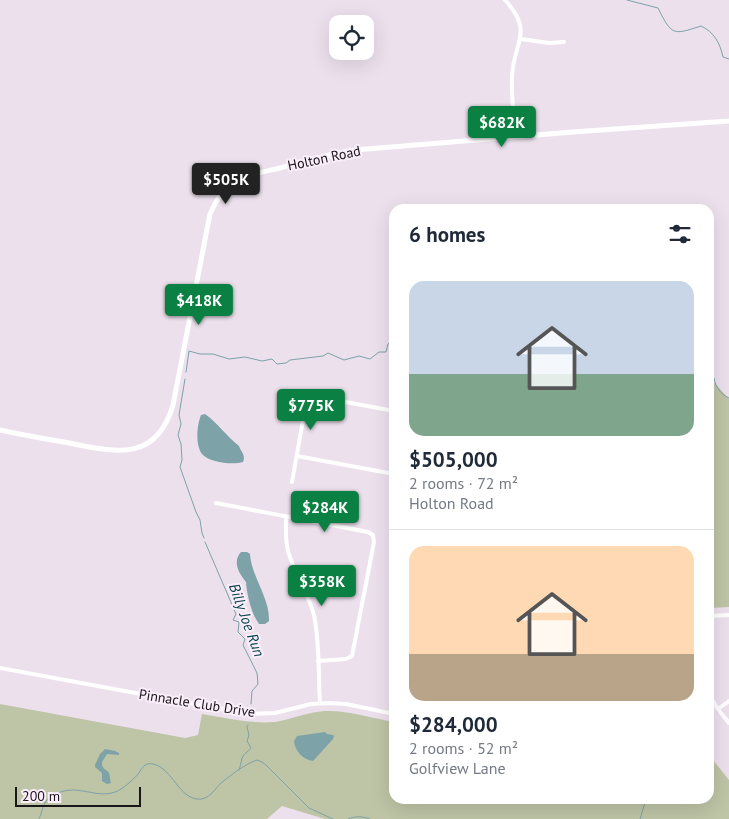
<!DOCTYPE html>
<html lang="en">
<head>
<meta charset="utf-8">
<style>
	:root { --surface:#fff; --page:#f2f2f3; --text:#1f2937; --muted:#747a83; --line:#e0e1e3; --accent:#0b8043 }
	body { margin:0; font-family:"PT Sans",sans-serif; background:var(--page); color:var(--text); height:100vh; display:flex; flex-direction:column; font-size:19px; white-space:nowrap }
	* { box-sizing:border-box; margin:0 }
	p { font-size:16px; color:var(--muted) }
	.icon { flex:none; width:28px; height:28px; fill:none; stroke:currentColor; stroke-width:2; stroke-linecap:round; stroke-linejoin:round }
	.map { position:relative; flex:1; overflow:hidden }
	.drawer { position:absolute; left:389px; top:204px; width:325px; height:600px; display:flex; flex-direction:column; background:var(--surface); border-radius:15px; box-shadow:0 5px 20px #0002 }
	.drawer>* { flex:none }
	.tools { position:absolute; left:329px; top:15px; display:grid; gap:10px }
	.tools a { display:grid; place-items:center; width:45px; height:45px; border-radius:10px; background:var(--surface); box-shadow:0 5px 20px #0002; font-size:25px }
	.scale { position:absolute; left:15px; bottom:12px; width:126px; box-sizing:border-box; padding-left:5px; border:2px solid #1a161a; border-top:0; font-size:14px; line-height:18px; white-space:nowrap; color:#1a161a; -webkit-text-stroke:4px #f9eefa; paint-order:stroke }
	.price { position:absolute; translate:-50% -42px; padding:0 11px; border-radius:5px; background:var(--accent); color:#fff; font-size:16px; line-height:32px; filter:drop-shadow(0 1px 2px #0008) }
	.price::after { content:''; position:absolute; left:50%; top:30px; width:15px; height:11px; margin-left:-8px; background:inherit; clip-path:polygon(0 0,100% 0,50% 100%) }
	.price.selected { background:#222; color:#fff }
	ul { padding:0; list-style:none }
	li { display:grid; align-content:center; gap:10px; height:265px; padding:0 20px }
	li+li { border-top:1px solid var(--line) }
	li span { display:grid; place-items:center; height:155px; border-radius:15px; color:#555 }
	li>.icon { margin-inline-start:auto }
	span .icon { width:90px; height:90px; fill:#fffc; stroke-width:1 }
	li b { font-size:21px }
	h2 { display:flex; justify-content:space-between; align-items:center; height:60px; padding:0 20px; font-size:21px }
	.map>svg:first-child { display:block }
	.green { fill:#bec4a6 }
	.water { fill:#7da2a8 }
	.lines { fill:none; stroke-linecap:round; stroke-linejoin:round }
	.stream { stroke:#7da2a8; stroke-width:1 }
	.minor { stroke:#fff; stroke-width:4 }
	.tertiary { stroke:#fff; stroke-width:5 }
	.labels { text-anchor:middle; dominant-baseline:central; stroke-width:4; stroke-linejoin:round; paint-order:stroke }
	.street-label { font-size:14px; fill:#1a161a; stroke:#f9eefa }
	.water-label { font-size:15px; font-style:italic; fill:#08434b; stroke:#f9eefa }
</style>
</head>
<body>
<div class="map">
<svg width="729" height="819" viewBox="0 0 729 819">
	<rect width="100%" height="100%" fill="#ece0ed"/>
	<path class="green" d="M709 377 729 399V607L709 608Z
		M0 704 185 738 198 735 202 714C225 718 252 724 275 722 292 719 308 712 325 711 347 710 372 718 394 722V799H709V755L729 780V819H325L282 806 267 819H0Z"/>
	<path class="water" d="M205 414C218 423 226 436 239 446 241 452 246 455 243 462 233 465 210 463 202 454 195 445 197 425 201 415Z
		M241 552H247L250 554C251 576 270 598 269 621L265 624H259C251 613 247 595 246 582 239 573 232 562 241 552Z
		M325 732 327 734 333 735 334 736 333 739 313 761C303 760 295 751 294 741L297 736Z
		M105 749 115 751 119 753V755L107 754 102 762C102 771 106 768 109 773 110 775 110 781 111 783L107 784 102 781V773L95 767V765L100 754Z"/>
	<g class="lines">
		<path class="stream" d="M627 0 658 8C672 36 673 35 701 26 714 32 720 43 723 57L729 59
			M186 372 189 351 200 354H213L229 359 245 357 262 361 272 359 277 364 286 363 290 360 323 356 328 353 344 360 359 356 370 359 379 352H386L388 344 391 342 394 344
			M709 376 714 378C715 386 721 395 729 398
			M185 379 179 415 181 424 178 435 181 444 182 460 180 467 196 512 200 520 202 533 204 538
			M205 542 236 614 233 620 239 622 238 632 245 639 243 645 257 673 258 684 252 691 251 704
			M239 770C241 765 241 760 243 756 245 753 249 751 251 748L247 741 249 735 247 727 248 725
			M39 819C42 814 42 806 46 801 49 797 54 795 58 793 78 784 97 799 115 792 123 789 133 780 139 773 140 771 141 769 143 767 145 764 150 763 153 764 173 768 179 801 201 799 210 798 215 789 221 783 231 775 245 764 257 760L262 762 267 766 309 808 333 819
			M348 819C355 816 362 816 370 819
			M640 819 646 799"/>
		<path class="minor" d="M505 0C535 33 513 42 512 77 511 97 514 117 516 136
			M521 39 549 43 564 42
			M297 456 394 474
			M292 482 305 409C308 401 312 398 319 397L394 411
			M216 503 368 532 373 535 374 542 352 656 346 659 318 661
			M286 516C286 528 285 540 288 551 294 573 308 592 314 615 320 644 318 674 320 703
			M709 616 729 615
			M0 668 249 714 275 713 311 704 329 703 346 704 394 714
			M709 674C709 701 713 703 729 723
			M718 709 729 701"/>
		<path class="tertiary" d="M0 430C23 435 46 439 69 443 115 452 156 463 173 405L210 214C215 203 220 193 230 186 244 175 263 172 280 168 305 161 329 154 355 150L573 132 729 121"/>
	</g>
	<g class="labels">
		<g class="street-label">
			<text transform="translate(324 158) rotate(-12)">Holton Road</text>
			<text transform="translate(197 703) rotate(9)">Pinnacle Club Drive</text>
		</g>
		<g class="water-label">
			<text transform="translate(247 620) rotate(70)">Billy Joe Run</text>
		</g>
	</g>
</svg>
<div class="tools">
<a><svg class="icon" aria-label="locate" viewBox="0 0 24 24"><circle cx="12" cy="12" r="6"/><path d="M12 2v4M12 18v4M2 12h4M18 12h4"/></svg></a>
</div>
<div class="scale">200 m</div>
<b class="price" style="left:502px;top:148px">$682K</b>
<b class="price selected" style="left:226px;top:205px">$505K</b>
<b class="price" style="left:199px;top:326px">$418K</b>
<b class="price" style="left:311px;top:431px">$775K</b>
<b class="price" style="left:325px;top:533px">$284K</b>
<b class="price" style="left:322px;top:607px">$358K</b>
<section class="drawer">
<h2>6 homes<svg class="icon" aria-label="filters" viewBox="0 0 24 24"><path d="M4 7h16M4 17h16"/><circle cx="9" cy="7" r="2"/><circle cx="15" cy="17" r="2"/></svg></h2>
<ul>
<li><span style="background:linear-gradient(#c9d6e8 60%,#7fa58c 0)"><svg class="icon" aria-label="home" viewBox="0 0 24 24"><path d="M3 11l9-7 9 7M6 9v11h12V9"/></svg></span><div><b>$505,000</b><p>2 rooms · 72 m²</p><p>Holton Road</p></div></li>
<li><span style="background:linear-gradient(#ffd9b3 70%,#b9a48a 0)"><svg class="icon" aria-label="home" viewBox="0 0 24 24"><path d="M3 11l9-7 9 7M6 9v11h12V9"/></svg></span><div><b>$284,000</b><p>2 rooms · 52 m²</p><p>Golfview Lane</p></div></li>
</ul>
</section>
</div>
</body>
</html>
